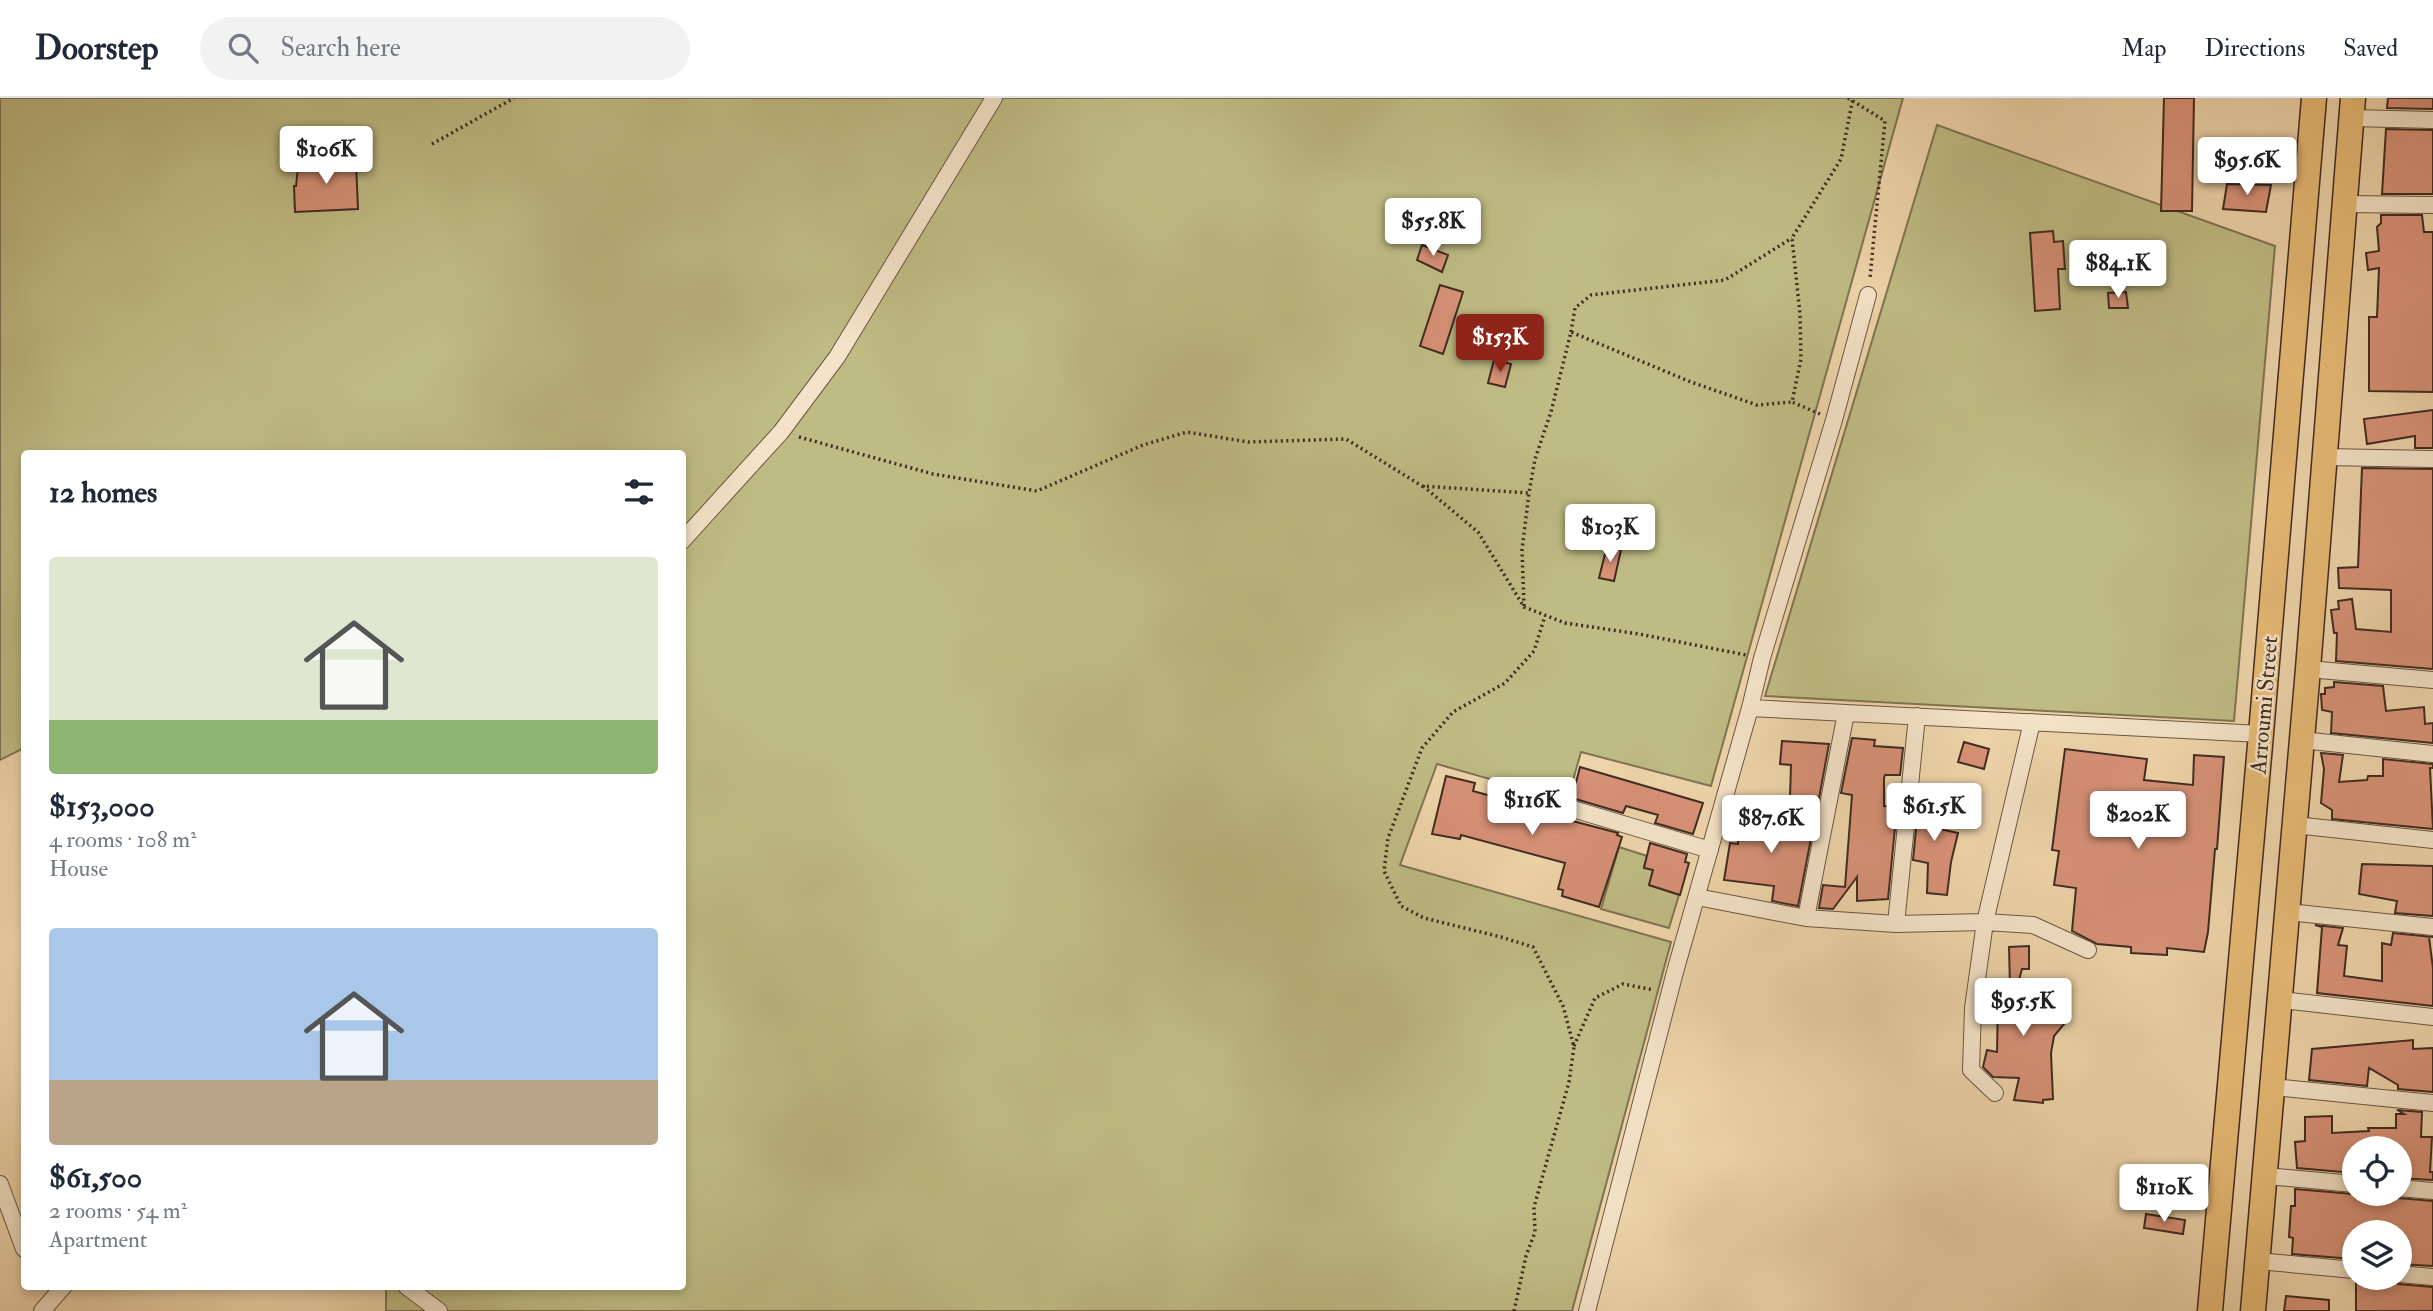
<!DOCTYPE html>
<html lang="en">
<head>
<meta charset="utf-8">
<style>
	:root { --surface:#fff; --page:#f2f2f3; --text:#1f2937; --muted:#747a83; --line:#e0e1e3; --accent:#8f2418 }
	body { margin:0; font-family:"IM FELL Double Pica",serif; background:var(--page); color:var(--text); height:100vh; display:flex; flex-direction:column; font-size:26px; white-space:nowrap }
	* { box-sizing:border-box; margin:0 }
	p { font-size:23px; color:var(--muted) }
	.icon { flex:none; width:38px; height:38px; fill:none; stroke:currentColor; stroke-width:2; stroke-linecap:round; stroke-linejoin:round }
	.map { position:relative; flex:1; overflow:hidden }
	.details { position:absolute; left:21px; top:352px; width:665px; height:840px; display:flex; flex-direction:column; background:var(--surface); border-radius:7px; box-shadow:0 4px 10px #0003 }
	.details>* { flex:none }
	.tools { position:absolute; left:2342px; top:1038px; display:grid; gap:14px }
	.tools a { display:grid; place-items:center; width:70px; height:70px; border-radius:50%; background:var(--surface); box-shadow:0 4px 10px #0003; font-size:35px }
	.price { position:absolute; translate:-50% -60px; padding:0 16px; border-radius:7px; background:#fff; color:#222; font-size:23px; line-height:46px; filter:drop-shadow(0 2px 4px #0008) }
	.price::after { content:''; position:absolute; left:50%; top:42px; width:21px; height:16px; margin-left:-10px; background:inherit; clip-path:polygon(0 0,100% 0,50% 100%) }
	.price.on { background:var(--accent); color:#fff }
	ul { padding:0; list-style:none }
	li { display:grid; align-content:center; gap:14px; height:371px; padding:0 28px }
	li span { display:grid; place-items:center; height:217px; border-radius:7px; color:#555 }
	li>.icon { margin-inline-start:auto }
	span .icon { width:126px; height:126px; fill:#fffc; stroke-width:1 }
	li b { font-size:30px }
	h2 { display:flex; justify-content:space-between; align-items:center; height:84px; padding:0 28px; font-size:30px }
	header { display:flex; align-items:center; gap:42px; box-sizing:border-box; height:98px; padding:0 35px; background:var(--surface); border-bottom:2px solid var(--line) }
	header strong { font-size:33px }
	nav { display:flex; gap:38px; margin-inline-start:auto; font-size:24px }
	.search { width:490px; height:63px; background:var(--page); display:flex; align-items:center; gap:18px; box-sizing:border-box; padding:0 24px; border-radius:38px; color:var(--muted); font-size:26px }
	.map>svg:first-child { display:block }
	.green { fill:#bfbb84; stroke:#807452; stroke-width:2 }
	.building { fill:#d79177; stroke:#402c21; stroke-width:2 }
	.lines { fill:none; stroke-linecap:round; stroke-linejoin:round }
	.street-casing { stroke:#6c5643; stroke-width:18 }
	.primary-casing { stroke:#402c21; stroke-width:27 }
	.path { stroke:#402c21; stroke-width:3.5; stroke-dasharray:2 3.5; stroke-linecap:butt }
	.street { stroke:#f4e3c8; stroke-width:16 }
	.primary { stroke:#e7ba75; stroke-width:24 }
	.labels { text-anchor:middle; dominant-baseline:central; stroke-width:5; stroke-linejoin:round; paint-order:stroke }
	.street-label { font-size:23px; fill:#402c21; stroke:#f4e3c8 }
</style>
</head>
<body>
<header>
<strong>Doorstep</strong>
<div class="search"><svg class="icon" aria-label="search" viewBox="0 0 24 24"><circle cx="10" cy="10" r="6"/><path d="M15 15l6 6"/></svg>Search here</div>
<nav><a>Map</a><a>Directions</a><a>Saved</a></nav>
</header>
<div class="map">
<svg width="2433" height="1213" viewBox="0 0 2433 1213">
	<rect width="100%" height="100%" fill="#eed4aa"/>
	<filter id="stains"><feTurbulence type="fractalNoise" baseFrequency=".00286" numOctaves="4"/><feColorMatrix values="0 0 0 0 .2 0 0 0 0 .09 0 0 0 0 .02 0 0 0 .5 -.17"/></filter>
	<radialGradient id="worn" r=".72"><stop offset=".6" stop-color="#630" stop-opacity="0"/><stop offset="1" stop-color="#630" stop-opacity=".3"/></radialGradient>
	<path class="green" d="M0 0H1903L1711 688 1581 654 1567 703 1437 666 1400 767 1671 844 1572 1213H386V1188H682V355H24V650L0 662Z
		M1937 27 2275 148 2234 623 1765 598Z
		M1619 749 1647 758 1644 768 1653 771 1649 787 1679 797 1669 830 1601 811Z"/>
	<path class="building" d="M2164 0H2194L2192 113H2161Z
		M2388 0H2433V11L2387 10Z
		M2386 31 2433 32V96H2382Z
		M299 60 356 65 358 111 295 114 294 88H296Z
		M2227 86 2271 87 2266 114 2223 111Z
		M2381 117H2422L2424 134H2433V294L2369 293V219H2377L2379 170 2368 172 2366 155 2379 153 2377 129 2381 125Z
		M2053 133 2054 144 2063 143 2065 171H2058L2060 211 2035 213 2030 135Z
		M1422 147 1448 157 1442 174 1417 162Z
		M1440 187 1463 194 1443 256 1420 248Z
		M2126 194 2128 210H2109L2108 195Z
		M1494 262 1511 266 1505 289 1488 285Z
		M2433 312V350H2415V338L2367 346 2364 321Z
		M2362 370 2433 371V571L2336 563 2337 535H2334L2331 512 2339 511 2338 503 2352 501 2356 531 2391 534V492L2339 490 2338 470 2358 469Z
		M1607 448 1621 452 1614 483 1599 480Z
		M2334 584 2383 588 2386 613 2424 609 2425 626 2433 625V645L2331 635 2332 614 2322 612 2321 596H2325V590L2334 589Z
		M1852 640 1875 642 1874 648 1903 650 1900 677H1885L1884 680V708L1897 709 1888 801 1857 803V779L1833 811 1819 810 1823 787 1845 789 1852 697 1841 695Z
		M1782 643 1829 646 1819 700 1790 699 1791 667 1780 666Z
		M1964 644 1989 651 1984 671 1958 664Z
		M2065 651 2147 661 2144 682 2193 687 2194 657 2224 659 2217 751H2215L2208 834 2204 854 2167 850V857L2131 855V849L2097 846 2072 833 2076 790 2054 787 2059 753 2052 752Z
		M2321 655 2343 657 2339 684 2367 682 2368 678H2383V661L2433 666V670H2430L2433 731 2332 721V712L2321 705 2324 671Z
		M1580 669 1703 705 1693 736 1655 725 1658 717 1626 708 1623 715 1572 700Z
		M1446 678 1475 685 1473 693 1527 708V711L1618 735 1617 737 1622 739 1599 809 1562 798 1563 792 1558 791 1565 765 1461 737 1460 741 1432 736Z
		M1923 695 1947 701 1940 731 1958 735 1951 764 1947 797 1927 795 1928 765 1913 762 1918 711Z
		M1769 710 1791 711 1790 727 1813 730 1798 808 1772 803 1774 788 1724 782 1730 745 1738 746 1739 729H1747L1748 716 1769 717Z
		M1650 745 1687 756 1685 764 1689 765 1680 797 1649 787 1653 772 1644 770Z
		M2362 766 2433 768V818L2395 815 2397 803 2359 796Z
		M2315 827 2343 830 2338 847 2347 848 2344 878 2382 883V845L2391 847 2393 835 2433 839H2429L2433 870V908L2317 895 2322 829Z
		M2029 848V871H2022L2013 904H2049V922L2065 925 2054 938 2051 955 2053 1001 2043 1002V1005L2014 1002 2019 980 1993 979 1983 969 1987 952 1997 954 1998 900H2001V888H2010L2009 849Z
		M2413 942V951L2433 950V994L2398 991V987L2369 970 2367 988 2309 982 2312 951Z
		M2397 1012 2422 1014 2421 1039H2432L2430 1074H2433V1082L2399 1080V1050H2354V1075L2297 1070 2295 1044 2305 1043V1019L2332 1018V1035L2369 1033 2368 1030H2396V1016H2404Z
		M2295 1091 2353 1096H2390L2398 1100 2433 1103V1168L2399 1166V1134H2354L2353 1161 2292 1156 2293 1140 2289 1139 2291 1108H2295Z
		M2146 1116 2185 1122 2183 1136 2144 1130Z
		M2361 1180H2389L2398 1186 2433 1189V1213H2356V1182Z
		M2286 1198 2329 1202V1213H2284Z"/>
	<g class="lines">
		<defs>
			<path id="street" d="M2352 20 2433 22
				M2345 106 2433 107
				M2324 359 2433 361
				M682 443 781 334 837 259 994 0
				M2308 571 2433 582
				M1750 610 2261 636
				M2302 642 2433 656
				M1506 691 1710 752
				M2295 727 2433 742
				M1697 799 1806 820 1896 826 1985 824 2033 827 2088 852
				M2288 814 2433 829
				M1806 820 1846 615
				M1896 826 1917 618
				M2281 902 2433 919
				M2273 989 2433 1005
				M1995 995 1971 972 1973 910 1985 824 2032 624
				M2266 1078 2354 1086
				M0 1086 24 1151
				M2399 1090 2433 1093
				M2258 1163 2354 1172
				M2399 1176 2433 1179
				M406 1188 439 1213
				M42 1213 64 1188
				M1587 1213 1675 874 1750 610 1762 560 1834 322 1868 197"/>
			<path id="primary" d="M2210 1213 2261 636 2314 0
				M2253 1213 2308 571 2353 0"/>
		</defs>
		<use href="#street" class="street-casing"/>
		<use href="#primary" class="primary-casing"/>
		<path class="path" d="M1848 0 1885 23 1870 180
			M432 46 514 0
			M1571 234 1575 210 1591 197 1725 182 1792 140
			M1820 316 1792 304 1801 261 1800 216 1792 140 1841 61 1853 0
			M799 339 933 376 1037 393 1143 347 1187 334 1248 344 1346 341 1422 388 1529 395 1535 361 1551 314 1571 234 1691 284 1757 307 1792 304
			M1423 388 1478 434 1524 509 1565 525 1639 536 1746 557
			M1524 508 1522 452 1529 395
			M1574 948 1595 900 1623 886 1654 892
			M1514 1213 1526 1158 1535 1134 1534 1109 1569 984 1574 949 1563 908 1533 849 1501 839 1424 820 1401 808 1384 773 1388 740 1422 650 1453 614 1505 585 1534 553 1545 518"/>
		<use href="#street" class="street"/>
		<use href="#primary" class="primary"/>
	</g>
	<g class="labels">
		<g class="street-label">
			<text transform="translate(2264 607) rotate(-85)">Arroumi Street</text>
		</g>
	</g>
	<rect width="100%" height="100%" filter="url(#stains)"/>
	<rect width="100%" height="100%" fill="url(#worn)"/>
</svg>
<div class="tools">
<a><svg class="icon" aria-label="locate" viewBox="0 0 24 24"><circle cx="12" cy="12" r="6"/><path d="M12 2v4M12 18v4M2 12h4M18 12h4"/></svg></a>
<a><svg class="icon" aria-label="layers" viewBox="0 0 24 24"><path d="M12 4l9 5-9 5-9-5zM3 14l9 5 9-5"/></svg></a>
</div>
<b class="price" style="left:326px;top:88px">$106K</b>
<b class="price" style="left:2247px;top:99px">$95.6K</b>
<b class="price" style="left:1433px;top:160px">$55.8K</b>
<b class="price" style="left:2118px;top:202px">$84.1K</b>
<b class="price on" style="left:1500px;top:276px">$153K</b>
<b class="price" style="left:1610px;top:466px">$103K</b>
<b class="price" style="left:1532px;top:739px">$116K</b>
<b class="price" style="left:1934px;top:745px">$61.5K</b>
<b class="price" style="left:2138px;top:753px">$202K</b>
<b class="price" style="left:1771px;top:757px">$87.6K</b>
<b class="price" style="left:2023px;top:940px">$95.5K</b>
<b class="price" style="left:2164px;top:1126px">$110K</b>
<section class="details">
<h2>12 homes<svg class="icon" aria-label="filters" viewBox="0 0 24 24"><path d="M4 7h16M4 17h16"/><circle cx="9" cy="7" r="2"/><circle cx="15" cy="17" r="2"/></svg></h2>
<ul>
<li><span style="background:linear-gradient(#dfe7d0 75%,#8fb573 0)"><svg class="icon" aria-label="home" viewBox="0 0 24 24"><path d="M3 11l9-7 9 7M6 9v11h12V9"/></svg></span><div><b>$153,000</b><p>4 rooms · 108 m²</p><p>House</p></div></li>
<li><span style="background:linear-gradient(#a9c7e8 70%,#b9a48a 0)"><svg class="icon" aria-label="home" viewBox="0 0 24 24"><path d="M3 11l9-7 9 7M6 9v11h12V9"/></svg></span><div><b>$61,500</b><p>2 rooms · 54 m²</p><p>Apartment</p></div></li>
</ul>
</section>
</div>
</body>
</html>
